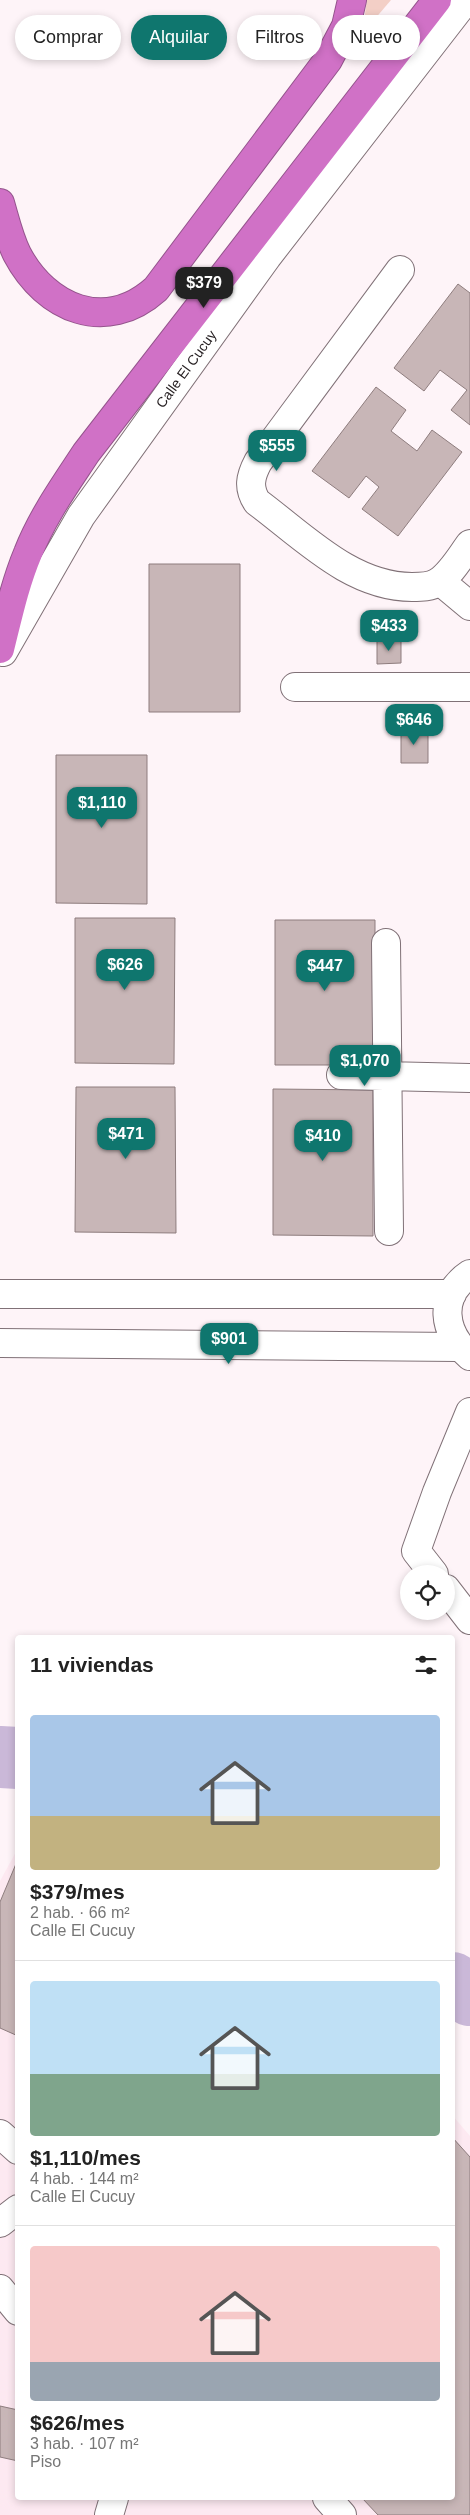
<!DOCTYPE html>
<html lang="es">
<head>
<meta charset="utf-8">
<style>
	:root { --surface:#fff; --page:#f6f6f6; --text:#222; --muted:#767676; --line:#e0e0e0; --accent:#0f766e }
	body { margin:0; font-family:Arial,sans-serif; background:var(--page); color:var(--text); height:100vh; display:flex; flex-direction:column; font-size:19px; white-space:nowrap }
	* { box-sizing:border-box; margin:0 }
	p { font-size:16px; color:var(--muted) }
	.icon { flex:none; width:28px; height:28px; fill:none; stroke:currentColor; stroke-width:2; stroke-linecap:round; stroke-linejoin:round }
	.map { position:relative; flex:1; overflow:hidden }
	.details { position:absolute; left:15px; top:1635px; width:440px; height:865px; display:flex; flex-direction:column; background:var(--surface); border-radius:5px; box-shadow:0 2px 8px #0003 }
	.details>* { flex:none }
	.guide { position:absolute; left:15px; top:15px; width:440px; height:45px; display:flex; gap:10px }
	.fabs { position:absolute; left:400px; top:1565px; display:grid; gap:10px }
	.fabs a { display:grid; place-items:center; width:55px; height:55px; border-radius:50%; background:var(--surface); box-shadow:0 2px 8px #0003; font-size:25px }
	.price { position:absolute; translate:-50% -42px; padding:0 11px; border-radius:10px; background:var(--accent); color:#fff; font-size:16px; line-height:32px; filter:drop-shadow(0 1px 2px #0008) }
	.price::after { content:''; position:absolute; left:50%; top:30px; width:15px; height:11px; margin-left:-8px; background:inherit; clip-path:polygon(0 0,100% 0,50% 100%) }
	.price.active { background:#222; color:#fff }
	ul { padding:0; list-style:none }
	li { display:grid; align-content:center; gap:10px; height:265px; padding:0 15px }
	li+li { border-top:1px solid var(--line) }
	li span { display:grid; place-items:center; height:155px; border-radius:5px; color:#555 }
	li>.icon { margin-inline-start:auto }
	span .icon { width:90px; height:90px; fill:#fffc; stroke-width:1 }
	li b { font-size:21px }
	h2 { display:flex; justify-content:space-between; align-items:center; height:60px; padding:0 15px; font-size:21px }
	.pill { padding:0 18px; border-radius:22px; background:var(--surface); box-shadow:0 2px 8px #0003; font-size:18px; line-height:45px }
	.pill.active { background:var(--accent); color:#fff }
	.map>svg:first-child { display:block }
	.built { fill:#fde9f1 }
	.green { fill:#f3cfc6 }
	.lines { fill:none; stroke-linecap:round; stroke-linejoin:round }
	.river { stroke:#cab8d8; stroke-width:62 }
	.building { fill:#c8b6b7; stroke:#8e7d7e }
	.minor-casing { stroke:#807177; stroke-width:30 }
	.highway-casing { stroke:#94548c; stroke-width:30 }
	.minor { stroke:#fff; stroke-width:28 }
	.highway { stroke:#d071c6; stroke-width:28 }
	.labels { text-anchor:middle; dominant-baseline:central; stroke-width:4; stroke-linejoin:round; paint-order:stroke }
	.street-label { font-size:14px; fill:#241e20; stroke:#fff }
</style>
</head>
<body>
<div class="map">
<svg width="470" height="2515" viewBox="0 0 470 2515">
	<rect width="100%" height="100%" fill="#fef4f8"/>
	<path class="built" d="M17 1850 18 2498H452L453 2116 470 2136V2515H0V1881Z"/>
	<path class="green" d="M367 0H391L362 34Z"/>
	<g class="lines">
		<path class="river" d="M0 1757 18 1758
			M452 1983 470 1995"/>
	</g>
	<path class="building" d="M458 284 470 293V425L451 410 467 390 440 370 424 391 394 368Z
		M376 387 406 410 391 431 417 451 432 430 462 452 398 536 362 509 379 487 366 476 349 498 312 471Z
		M149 564H240V712H149Z
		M401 639V663L377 664V640Z
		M401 728H428V763H401Z
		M56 755H147V904L56 903Z
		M75 918H175L174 1064 75 1063Z
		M275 920H375V1065H275Z
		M76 1087H175L176 1233 75 1232Z
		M273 1089 373 1090V1236L273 1235Z
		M18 1859V2036L0 2028V1902Z
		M452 2137 470 2157V2515H378L362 2498H452Z
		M0 2406 18 2410V2461L0 2457Z"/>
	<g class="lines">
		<defs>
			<path id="minor" d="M400 270 258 462C250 477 248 488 257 502 303 536 351 587 412 587 421 587 431 587 438 582 451 574 461 556 470 544
				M440 581 470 606
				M3 652 81 516 267 257 466 0
				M295 687H470
				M386 943 389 1231
				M341 1075 470 1078
				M0 1294H452
				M0 1343 458 1347
				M470 1356C443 1333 437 1296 470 1274
				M434 1574 416 1551 437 1492 470 1412
				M446 1589 470 1620
				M0 2134 18 2150
				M0 2223 18 2209
				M0 2289 18 2311
				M327 2498 342 2515
				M109 2515 114 2498"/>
			<path id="highway" d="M0 203C5 220 9 238 17 254 46 309 106 334 156 289L328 60 346 26 352 0
				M0 649C8 617 15 584 28 553 42 517 65 485 86 453L437 0"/>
		</defs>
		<use href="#minor" class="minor-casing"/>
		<use href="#highway" class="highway-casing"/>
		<use href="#minor" class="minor"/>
		<use href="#highway" class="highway"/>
	</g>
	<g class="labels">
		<g class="street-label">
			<text transform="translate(186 369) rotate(-54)">Calle El Cucuy</text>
		</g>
	</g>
</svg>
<div class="fabs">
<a><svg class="icon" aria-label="locate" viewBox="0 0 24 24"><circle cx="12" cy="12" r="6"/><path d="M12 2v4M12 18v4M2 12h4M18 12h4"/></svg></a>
</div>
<b class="price active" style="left:204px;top:309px">$379</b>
<b class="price" style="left:277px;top:472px">$555</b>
<b class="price" style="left:389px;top:652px">$433</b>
<b class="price" style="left:414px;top:746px">$646</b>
<b class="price" style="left:102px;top:829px">$1,110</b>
<b class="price" style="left:125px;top:991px">$626</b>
<b class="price" style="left:325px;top:992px">$447</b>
<b class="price" style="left:365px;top:1087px">$1,070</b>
<b class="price" style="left:126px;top:1160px">$471</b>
<b class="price" style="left:323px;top:1162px">$410</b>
<b class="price" style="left:229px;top:1365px">$901</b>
<div class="guide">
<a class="pill">Comprar</a>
<a class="pill active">Alquilar</a>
<a class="pill">Filtros</a>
<a class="pill">Nuevo</a>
</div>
<section class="details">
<h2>11 viviendas<svg class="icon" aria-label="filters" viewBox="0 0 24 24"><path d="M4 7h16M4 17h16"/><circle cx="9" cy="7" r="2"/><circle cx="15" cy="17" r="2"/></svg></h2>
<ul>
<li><span style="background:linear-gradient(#a9c7e8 65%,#c2b280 0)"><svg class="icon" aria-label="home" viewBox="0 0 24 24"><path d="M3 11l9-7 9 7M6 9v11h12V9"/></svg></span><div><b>$379/mes</b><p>2 hab. · 66 m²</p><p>Calle El Cucuy</p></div></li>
<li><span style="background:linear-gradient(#bfe0f5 60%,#7fa58c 0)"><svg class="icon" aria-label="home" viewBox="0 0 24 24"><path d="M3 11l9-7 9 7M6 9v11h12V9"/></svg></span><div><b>$1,110/mes</b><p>4 hab. · 144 m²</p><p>Calle El Cucuy</p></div></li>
<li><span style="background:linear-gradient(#f6c9c9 75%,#9aa5b1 0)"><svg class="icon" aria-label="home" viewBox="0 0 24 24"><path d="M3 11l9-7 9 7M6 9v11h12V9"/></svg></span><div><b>$626/mes</b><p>3 hab. · 107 m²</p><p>Piso</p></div></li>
</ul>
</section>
</div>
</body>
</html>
